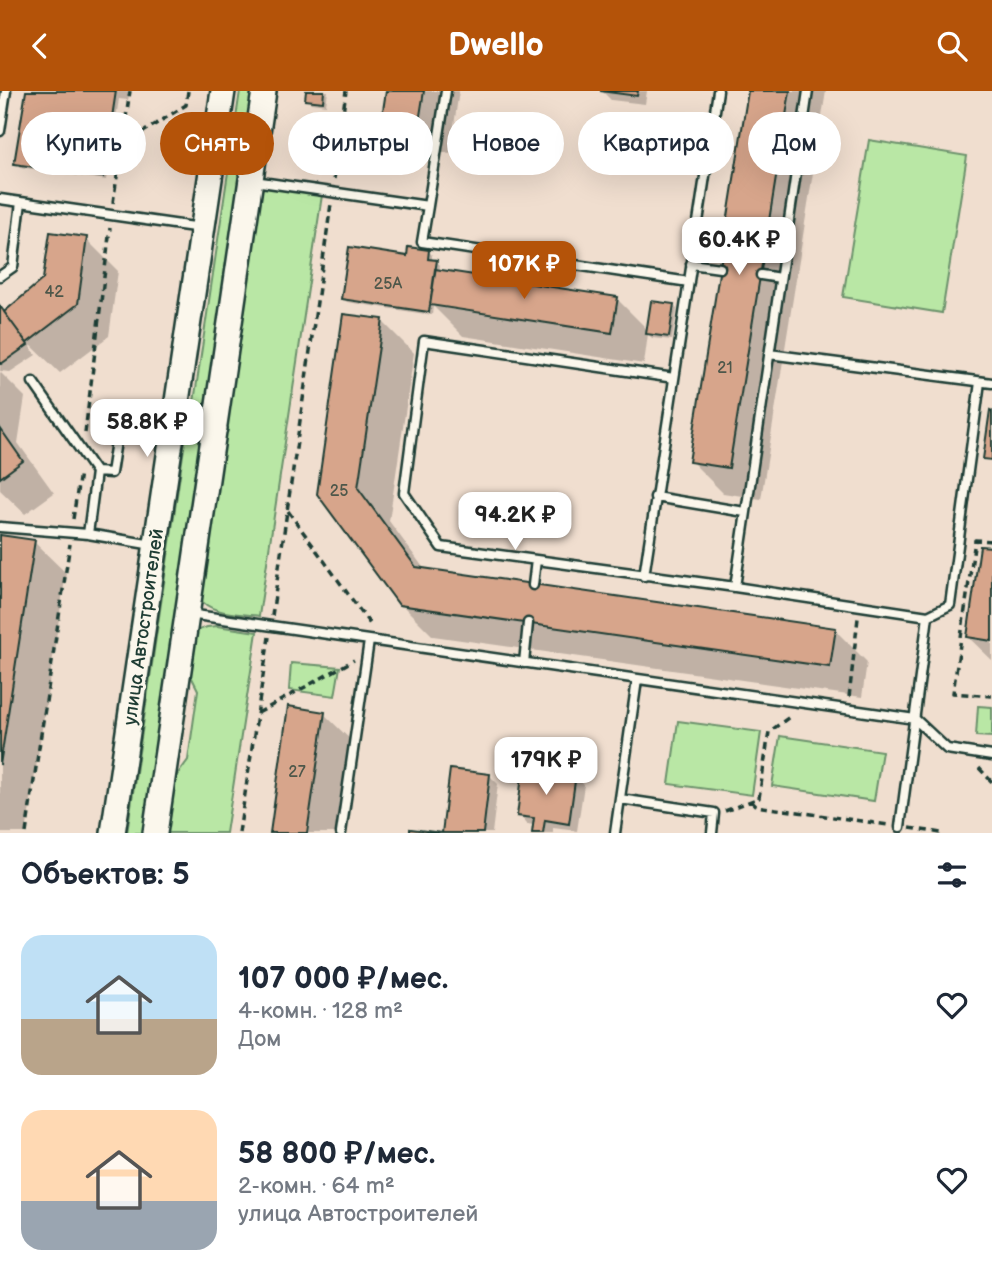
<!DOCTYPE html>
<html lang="ru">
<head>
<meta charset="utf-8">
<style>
	:root { --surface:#fff; --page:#f6f6f7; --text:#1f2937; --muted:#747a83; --accent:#b45309 }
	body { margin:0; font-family:"Balsamiq Sans",sans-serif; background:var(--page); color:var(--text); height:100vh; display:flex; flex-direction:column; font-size:26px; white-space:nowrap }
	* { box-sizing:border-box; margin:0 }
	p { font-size:23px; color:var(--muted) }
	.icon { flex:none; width:38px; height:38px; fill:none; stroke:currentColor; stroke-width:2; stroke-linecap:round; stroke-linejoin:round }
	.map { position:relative; height:742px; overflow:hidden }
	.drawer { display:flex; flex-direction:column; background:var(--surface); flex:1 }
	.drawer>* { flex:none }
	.banner { position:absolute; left:21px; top:21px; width:950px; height:63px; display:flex; gap:14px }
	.price { position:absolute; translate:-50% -60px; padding:0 16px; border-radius:14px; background:#fff; color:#222; font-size:23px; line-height:46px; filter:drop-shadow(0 2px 4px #0008) }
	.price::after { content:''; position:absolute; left:50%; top:42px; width:21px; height:16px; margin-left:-10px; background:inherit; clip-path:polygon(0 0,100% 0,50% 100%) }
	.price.active { background:var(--accent); color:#fff }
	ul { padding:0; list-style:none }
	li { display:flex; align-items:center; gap:21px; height:175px; padding:0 21px }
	li span { display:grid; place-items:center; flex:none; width:196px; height:140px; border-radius:21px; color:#555 }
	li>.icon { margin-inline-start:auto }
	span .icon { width:84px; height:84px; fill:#fffc; stroke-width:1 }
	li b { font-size:30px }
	h2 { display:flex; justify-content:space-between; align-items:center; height:84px; padding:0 21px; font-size:30px }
	.chip { padding:0 24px; border-radius:32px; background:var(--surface); box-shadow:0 7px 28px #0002; font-size:24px; line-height:63px }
	.chip.active { background:var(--accent); color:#fff }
	header { display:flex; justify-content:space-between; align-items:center; height:91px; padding:0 21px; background:var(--accent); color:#fff; font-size:32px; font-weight:700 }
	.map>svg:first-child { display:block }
	.green { fill:#b9e7a5; stroke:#6c926c; stroke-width:2 }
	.shadow { fill:#0003 }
	.building { fill:#d7a58b; stroke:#1f3d34; stroke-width:2 }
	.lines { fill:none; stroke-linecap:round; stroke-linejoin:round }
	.service-casing { stroke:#1f3d34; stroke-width:13 }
	.secondary-casing { stroke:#1f3d34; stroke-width:28 }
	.path { stroke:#1f3d34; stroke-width:3.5; stroke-dasharray:7 5; stroke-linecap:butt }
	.service { stroke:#fbf7ec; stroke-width:8 }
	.secondary { stroke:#fbf7ec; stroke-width:23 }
	.labels { text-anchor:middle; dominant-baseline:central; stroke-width:6; stroke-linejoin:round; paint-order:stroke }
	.number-label { font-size:16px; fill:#4d574a }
	.street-label { font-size:19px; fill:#1f3d34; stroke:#fbf7ec }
</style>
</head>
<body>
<header><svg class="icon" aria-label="back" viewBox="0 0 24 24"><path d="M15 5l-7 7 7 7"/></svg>Dwello<svg class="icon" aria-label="search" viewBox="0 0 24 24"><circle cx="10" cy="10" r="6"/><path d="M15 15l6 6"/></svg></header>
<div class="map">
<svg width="992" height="742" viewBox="0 0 992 742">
	<rect width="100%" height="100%" fill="#f0decf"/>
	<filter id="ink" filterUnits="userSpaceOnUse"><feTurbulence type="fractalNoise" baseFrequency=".0143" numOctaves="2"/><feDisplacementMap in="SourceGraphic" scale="14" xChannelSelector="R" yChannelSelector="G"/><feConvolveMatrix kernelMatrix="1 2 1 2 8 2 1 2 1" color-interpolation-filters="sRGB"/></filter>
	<g filter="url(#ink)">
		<path class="green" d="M240 0H259L212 315 202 317 194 311Z
			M869 49 967 65 942 222 843 206Z
			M267 96 322 104 259 525C238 522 211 524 198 506L261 98Z
			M192 344 200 347 204 352 146 742H127L185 350Z
			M217 535 257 541 226 742H161L167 698 188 669 198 599 185 573 193 541 207 536Z
			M291 572 340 576 335 605 289 599Z
			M978 615 992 616V646L976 645Z
			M678 630 761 641 752 704 669 693Z
			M780 645 882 660 874 710 772 695Z"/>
		<path class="shadow" d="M27 0H130L128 9 119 8 106 89 20 76 16 72Z
			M308 0H328L326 14 311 12 307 8Z
			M388 0H459L450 62 416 57 384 25Z
			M602 0H647L645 13 611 9Z
			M750 0H826L761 408 723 402 691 370Z
			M86 148 118 180 109 245 60 282 31 254 30 256 36 264 10 281 0 280V217L5 222 45 189Z
			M428 160 432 164V170H436L440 174 439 180 617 208 649 240 673 214 677 218 672 249 652 247 648 243 644 273 463 245 433 215 432 224 347 211 343 207 408 167Z
			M382 230 414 262 389 430 425 479 835 539 867 571 862 606 433 545 401 513 319 402Z
			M0 281 25 306 18 352 54 402 25 423 0 399Z
			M0 446 34 451 66 482 26 742H0Z
			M992 458V569L968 546Z
			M324 623 356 654 343 742H271Z
			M490 685 498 693 492 742H444Z
			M575 685 584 694 577 740 553 737V742H533L534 734 527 733 519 724Z"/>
		<path class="building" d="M26 0H116L103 86 14 73Z
			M306 0H324L323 11 305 9Z
			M386 0H424L419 31 382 26Z
			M600 0H638L637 5Z
			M748 0H790L729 377 689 371Z
			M50 141 87 146 78 213 27 252 4 221 43 188Z
			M349 156 407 165 408 156 429 159 428 168 437 169 429 221 341 208Z
			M435 178 618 206 612 242 430 214Z
			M651 210 674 213 669 246 646 243Z
			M0 215 28 254 1 273H0Z
			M343 223 383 228 358 397 416 476 836 537 830 576 399 514 317 403Z
			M990 319 992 320V369L983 368Z
			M0 337 23 370 0 387Z
			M0 444 35 449 0 674Z
			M980 455 992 456V550L967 546Z
			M288 615 325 621 307 742H270Z
			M523 676 576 683 569 733 545 729 543 742H532L534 727 517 725Z
			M450 678 490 683 483 742H410V738L442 742Z"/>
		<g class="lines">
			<defs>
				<path id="service" d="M0 40 6 0
					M254 90 428 115 422 151 689 191
					M0 108 201 137
					M428 115 446 0
					M691 173 720 177
					M761 184 780 187
					M0 185 13 176 21 111
					M769 263 992 292
					M674 287 424 250 404 402 441 456 735 496 928 525 950 514 980 291
					M33 291 96 381 88 443
					M96 381 111 382 117 344
					M655 406 745 421
					M0 436 88 443 153 454
					M644 485 718 0
					M533 494 536 469
					M735 496 808 0
					M189 523 915 628 947 658 992 665
					M524 572 528 532
					M620 708 714 722 712 742
					M900 736 928 525
					M341 742 369 550
					M615 742 637 589"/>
				<path id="secondary" d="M174 331 215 337
					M113 742 223 0
					M155 742 264 0"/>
			</defs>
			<use href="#service" class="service-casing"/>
			<use href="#secondary" class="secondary-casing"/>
			<path class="path" d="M121 55 186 14 188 0
				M334 88 346 0
				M113 112 130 0
				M85 342 110 137
				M288 420 372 536
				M73 428 80 381
				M992 450 975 449 953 602 992 605
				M272 525 331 113
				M849 606 858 527
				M258 622 354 569
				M979 677 992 691
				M751 710 756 715 889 734
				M725 720 759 707 769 641 792 624
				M910 737 941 742
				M26 742 70 453
				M239 742 269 546"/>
			<use href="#service" class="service"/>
			<use href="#secondary" class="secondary"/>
		</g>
	</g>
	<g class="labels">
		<g class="number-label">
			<text x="388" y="193">25А</text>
			<text x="54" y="201">42</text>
			<text x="725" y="277">21</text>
			<text x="339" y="400">25</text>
			<text x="297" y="681">27</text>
		</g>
		<g class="street-label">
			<text transform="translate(144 536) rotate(-82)">улица Автостроителей</text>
		</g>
	</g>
</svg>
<b class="price" style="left:739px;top:186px">60.4K ₽</b>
<b class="price active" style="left:524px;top:210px">107K ₽</b>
<b class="price" style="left:147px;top:368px">58.8K ₽</b>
<b class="price" style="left:515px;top:461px">94.2K ₽</b>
<b class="price" style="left:546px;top:706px">179K ₽</b>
<div class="banner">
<a class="chip">Купить</a>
<a class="chip active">Снять</a>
<a class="chip">Фильтры</a>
<a class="chip">Новое</a>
<a class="chip">Квартира</a>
<a class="chip">Дом</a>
</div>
</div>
<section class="drawer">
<h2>Объектов: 5<svg class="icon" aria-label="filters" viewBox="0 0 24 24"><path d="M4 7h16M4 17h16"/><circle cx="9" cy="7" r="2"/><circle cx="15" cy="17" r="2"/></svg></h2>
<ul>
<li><span style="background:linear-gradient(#bfe0f5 60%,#b9a48a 0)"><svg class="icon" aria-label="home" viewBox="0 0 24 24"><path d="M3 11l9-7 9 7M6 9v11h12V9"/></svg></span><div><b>107 000 ₽/мес.</b><p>4-комн. · 128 m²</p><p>Дом</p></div><svg class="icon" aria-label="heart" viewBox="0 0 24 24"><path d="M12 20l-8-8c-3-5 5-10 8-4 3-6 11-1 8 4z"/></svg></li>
<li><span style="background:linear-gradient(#ffd9b3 65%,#9aa5b1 0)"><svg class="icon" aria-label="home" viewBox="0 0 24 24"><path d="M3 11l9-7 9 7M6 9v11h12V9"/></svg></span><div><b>58 800 ₽/мес.</b><p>2-комн. · 64 m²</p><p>улица Автостроителей</p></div><svg class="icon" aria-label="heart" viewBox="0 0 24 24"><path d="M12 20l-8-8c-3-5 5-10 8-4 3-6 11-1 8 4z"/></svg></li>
</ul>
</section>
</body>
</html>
